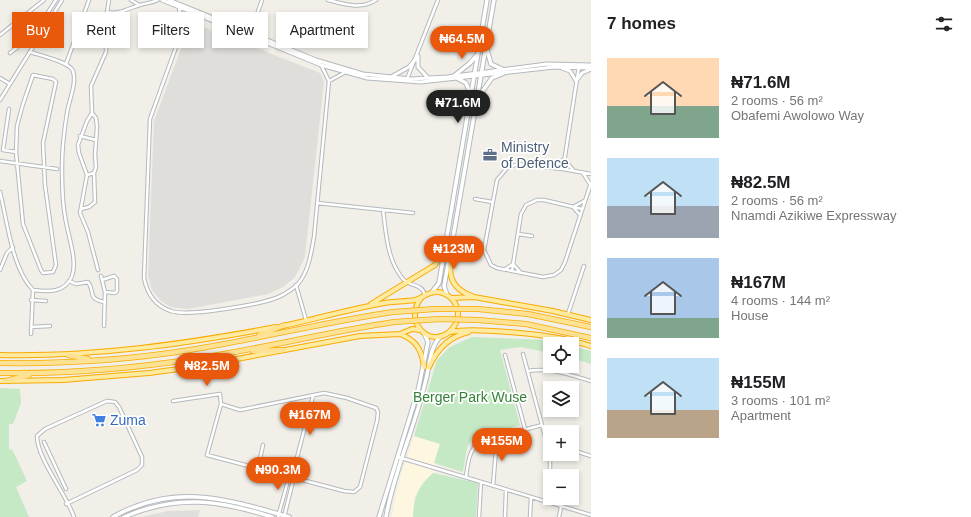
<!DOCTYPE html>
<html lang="en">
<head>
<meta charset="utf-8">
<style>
	:root { --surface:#fff; --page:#f2f2f2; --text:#202124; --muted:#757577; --accent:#ea580c }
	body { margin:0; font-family:Helvetica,sans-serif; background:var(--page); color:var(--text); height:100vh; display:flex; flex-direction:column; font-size:15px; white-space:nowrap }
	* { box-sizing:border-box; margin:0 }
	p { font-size:13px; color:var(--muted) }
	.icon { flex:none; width:22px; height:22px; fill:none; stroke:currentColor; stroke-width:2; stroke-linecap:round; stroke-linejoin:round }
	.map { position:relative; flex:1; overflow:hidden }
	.side { display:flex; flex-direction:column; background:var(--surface); width:380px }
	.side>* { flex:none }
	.guide { position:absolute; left:12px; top:12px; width:380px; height:36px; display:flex; gap:8px }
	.controls { position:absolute; left:543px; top:337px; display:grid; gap:8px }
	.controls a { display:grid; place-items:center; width:36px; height:36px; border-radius:0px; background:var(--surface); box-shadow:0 2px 6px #0003; font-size:20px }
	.price { position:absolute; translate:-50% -34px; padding:0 9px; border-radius:14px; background:var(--accent); color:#fff; font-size:13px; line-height:26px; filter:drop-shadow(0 1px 2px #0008) }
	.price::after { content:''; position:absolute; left:50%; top:24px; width:12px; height:9px; margin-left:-6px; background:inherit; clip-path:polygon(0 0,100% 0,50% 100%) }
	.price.selected { background:#222; color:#fff }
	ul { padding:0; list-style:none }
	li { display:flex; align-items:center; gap:12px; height:100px; padding:0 16px }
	li span { display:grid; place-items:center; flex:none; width:112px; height:80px; border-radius:0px; color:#555 }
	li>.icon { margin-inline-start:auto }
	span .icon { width:48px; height:48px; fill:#fffc; stroke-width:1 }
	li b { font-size:17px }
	h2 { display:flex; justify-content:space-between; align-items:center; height:48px; padding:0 16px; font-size:17px }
	.pill { padding:0 14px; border-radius:0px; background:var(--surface); box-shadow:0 2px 6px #0003; font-size:14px; line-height:36px }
	.pill.selected { background:var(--accent); color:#fff }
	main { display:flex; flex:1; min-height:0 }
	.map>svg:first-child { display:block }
	.commercial { fill:#fef7e0 }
	.industrial { fill:#e0deda }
	.green { fill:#c5e8c5 }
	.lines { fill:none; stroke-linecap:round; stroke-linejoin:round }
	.minor-casing { stroke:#b5b8bc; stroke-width:4.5 }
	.tertiary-casing { stroke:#b5b8bc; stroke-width:5 }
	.secondary-casing { stroke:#b6babf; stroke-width:5.5 }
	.trunk-casing { stroke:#f9ab00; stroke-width:6 }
	.motorway-casing { stroke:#f9ab00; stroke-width:6 }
	.minor { stroke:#fff; stroke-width:2.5 }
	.tertiary { stroke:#fff; stroke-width:3 }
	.secondary { stroke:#fff; stroke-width:3.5 }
	.trunk { stroke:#feeaa1; stroke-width:4 }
	.motorway { stroke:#fde293; stroke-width:4.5 }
	.motorway-bridge-casing { stroke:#f9ab00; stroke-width:6; stroke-linecap:butt }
	.motorway-bridge { stroke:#fde293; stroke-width:4.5 }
	.labels { text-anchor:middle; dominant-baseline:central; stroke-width:3.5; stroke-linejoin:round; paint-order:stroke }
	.service-label { font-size:14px; fill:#4e5e75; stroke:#fff; text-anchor:start }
	.park-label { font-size:14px; fill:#348238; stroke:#fff }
	.shop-label { font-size:14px; fill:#366cbe; stroke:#fff; text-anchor:start }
</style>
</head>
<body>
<main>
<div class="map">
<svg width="591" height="517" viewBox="0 0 591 517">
	<rect width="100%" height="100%" fill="#f1efe8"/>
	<path class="commercial" d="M414 436 440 444 433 473 424 481 414 498 413 517H392L398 485Z"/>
	<path class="industrial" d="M191 22 320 73 324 81 305 257 295 277 283 287 268 294 188 309 171 307 161 301 152 290 148 276 154 121Z
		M200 510 198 517H141L168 511Z"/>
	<path class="green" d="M472 337 549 340 565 344H550V353L521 347 500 350 520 425 472 439 467 447 463 472 434 463 440 444 414 436 437 360 450 347Z
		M572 346 591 351V364L572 358Z
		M0 388 20 389 21 403 13 424H9V450L12 449 27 481 16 487 29 517H0Z
		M433 473 478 483 476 517H413C414 496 418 487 433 473Z"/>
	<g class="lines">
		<defs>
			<path id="minor" d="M131 0 139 5
				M328 0C344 4 361 10 376 0
				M189 11 150 119 144 278C147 293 155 306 171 311 187 317 255 305 273 299 281 297 291 290 297 285 309 272 311 253 314 237L329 81 321 65
				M107 12 109 0
				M250 34 262 0
				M0 35 44 0
				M10 53 33 35 56 0
				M66 64 89 0
				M579 66 563 169 518 164 507 168 497 180 484 250 491 265 497 268 543 277 554 275 561 270 565 262 591 183
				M33 75 53 79 56 82 43 143 45 185 56 265 53 272 43 273 41 270 23 224 16 152 17 126 23 104Z
				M0 78 10 84
				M407 79 438 0
				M329 81 344 73
				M0 100 62 0
				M9 109 3 150 16 152
				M92 113 87 121 78 145 79 153 87 175 80 213 88 232 98 270
				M80 136 96 140
				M0 161 57 169
				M553 168 564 159 574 171
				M563 169 591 174
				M583 173 590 184
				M87 175 94 173 96 167 95 155 97 127 96 118 92 113 91 86 106 52V34L103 22 107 12C119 15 129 8 140 5 147 3 152 3 158 0
				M0 192C7 220 12 269 33 290 49 292 65 293 72 276 78 260 67 233 65 216 62 200 62 183 62 167 62 149 64 131 67 113 69 100 77 83 73 71 70 62 39 55 30 52
				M475 199 492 202
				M317 203 413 213
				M81 209 89 207 95 202 94 173
				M383 210C386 233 387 260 403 279 410 287 422 283 425 295
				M580 215 573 207 584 201
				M518 234 532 236
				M0 270 7 253 13 247
				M504 270 513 264 521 273
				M512 271 521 214 526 205 537 200H544L582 209
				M101 276 105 292 104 326
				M102 280 114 276 117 279V291L115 293 105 292
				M69 281 76 284 88 282C96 292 86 298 104 302
				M296 285 306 320
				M31 300 46 301
				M568 314 584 266
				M31 327 50 326
				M31 334 33 290
				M523 354 550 455V476
				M505 355 525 429
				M528 371C549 367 570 375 591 381
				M173 401 220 394 221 404 207 455 344 491 354 492 360 487 377 421 378 412 376 408 347 398 324 393 240 410 221 404
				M44 442 66 489
				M572 450 591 456
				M398 457 591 515
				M258 468 263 445
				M466 477C468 464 468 452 479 442L542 425
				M493 486 497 437
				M549 502 550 479
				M66 504 137 470 142 465V457L119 407 115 402 107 401 45 429 37 436C37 459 67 495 74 517
				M278 517 289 477 293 473 313 396
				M284 517 294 477
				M479 517 481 482
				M505 517 506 490
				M530 517 531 498
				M559 517 561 507"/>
			<path id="tertiary" d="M162 0 321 65 367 78 421 82 554 67 591 68
				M169 0 316 60 363 74 411 79 447 77 547 64 591 65
				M179 8 183 25 198 15
				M256 17 258 30 263 39
				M241 30 256 17
				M418 56V67L428 78
				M562 68 570 71 576 81
				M391 77 409 67 418 56
				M576 81 582 73 591 69"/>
			<path id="secondary" d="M487 50 491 64 502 69
				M454 76 470 63 477 55
				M457 78 466 83 470 93
				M479 96 492 78 504 73
				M451 249 494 0
				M432 292 439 283 487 0
				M447 295 444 286 449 259
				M113 517C175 482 226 499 289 517
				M124 517C177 494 219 500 272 517
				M379 517 418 391 428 342 424 333
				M386 517C394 470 416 425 426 379 430 364 430 346 441 336"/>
			<path id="trunk" d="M451 248C449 271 447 287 472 296
				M452 298 474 297 553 311 591 320
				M371 304 435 265 444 251
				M283 326C315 319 347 310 379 304 391 301 403 302 415 300 423 298 428 291 438 292 449 293 458 303 458 314 458 322 454 328 448 333 426 348 403 318 422 297
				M450 332C464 329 479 330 493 331 526 333 559 336 591 346
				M400 334C416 340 422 350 424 367
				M0 355C94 357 185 344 276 327
				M429 367C437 349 450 336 469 332
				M0 381 63 380 149 373 194 367 360 336 400 334 412 329 420 330"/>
			<path id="motorway" d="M478 309 528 314 591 327
				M478 320 526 324 591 338
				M259 335 285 325
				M253 351 283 350
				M68 355 88 359
				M0 363C64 364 127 360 190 350 258 339 325 322 393 312
				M0 373C65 374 129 369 194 359 261 349 327 332 394 322
				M6 381 29 375"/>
		</defs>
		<use href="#minor" class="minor-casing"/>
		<use href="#tertiary" class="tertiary-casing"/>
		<use href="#secondary" class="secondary-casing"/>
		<use href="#trunk" class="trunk-casing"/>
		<use href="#motorway" class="motorway-casing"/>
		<use href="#minor" class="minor"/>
		<use href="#tertiary" class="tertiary"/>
		<use href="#secondary" class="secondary"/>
		<use href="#trunk" class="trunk"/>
		<use href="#motorway" class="motorway"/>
		<defs>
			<path id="motorway-bridge" d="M393 312 435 309H478
				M394 322 440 319 478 320"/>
		</defs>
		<use href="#motorway-bridge" class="motorway-bridge-casing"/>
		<use href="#motorway-bridge" class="motorway-bridge"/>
	</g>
	<defs>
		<symbol id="office-bare" viewBox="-9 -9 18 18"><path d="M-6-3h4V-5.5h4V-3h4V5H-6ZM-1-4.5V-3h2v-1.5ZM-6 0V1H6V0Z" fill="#5c6f8a" stroke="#fff" stroke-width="2.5" paint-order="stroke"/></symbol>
		<symbol id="supermarket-bare" viewBox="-9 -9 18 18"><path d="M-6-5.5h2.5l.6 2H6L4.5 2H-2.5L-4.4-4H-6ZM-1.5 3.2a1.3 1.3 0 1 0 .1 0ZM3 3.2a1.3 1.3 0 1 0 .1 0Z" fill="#3f7fe0" stroke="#fff" stroke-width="2.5" paint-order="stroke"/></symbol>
	</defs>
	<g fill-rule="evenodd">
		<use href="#office-bare" x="480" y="145" width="20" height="20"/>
		<use href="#supermarket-bare" x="89" y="410" width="20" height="20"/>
	</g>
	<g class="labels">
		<g class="service-label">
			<text x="501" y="147">Ministry<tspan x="501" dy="16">of Defence</tspan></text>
		</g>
		<g class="park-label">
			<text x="470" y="397">Berger Park Wuse</text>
		</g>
		<g class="shop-label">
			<text x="110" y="420">Zuma</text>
		</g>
	</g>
</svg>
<div class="controls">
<a><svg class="icon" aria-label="locate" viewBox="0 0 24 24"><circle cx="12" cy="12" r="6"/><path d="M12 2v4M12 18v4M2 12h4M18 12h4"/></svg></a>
<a><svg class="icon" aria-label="layers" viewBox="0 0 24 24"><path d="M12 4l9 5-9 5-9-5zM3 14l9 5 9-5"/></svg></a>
<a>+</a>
<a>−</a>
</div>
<b class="price" style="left:462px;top:60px">₦64.5M</b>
<b class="price selected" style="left:458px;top:124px">₦71.6M</b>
<b class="price" style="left:454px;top:270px">₦123M</b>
<b class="price" style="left:207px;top:387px">₦82.5M</b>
<b class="price" style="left:310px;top:436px">₦167M</b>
<b class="price" style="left:502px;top:462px">₦155M</b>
<b class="price" style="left:278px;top:491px">₦90.3M</b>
<div class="guide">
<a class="pill selected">Buy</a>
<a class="pill">Rent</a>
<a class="pill">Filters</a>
<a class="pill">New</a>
<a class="pill">Apartment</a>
</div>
</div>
<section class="side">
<h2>7 homes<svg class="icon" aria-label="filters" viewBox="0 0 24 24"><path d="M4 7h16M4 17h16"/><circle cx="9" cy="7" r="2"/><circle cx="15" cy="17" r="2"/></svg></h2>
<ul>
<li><span style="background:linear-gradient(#ffd9b3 60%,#7fa58c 0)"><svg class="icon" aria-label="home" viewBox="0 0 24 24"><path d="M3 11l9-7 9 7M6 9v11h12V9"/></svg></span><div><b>₦71.6M</b><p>2 rooms · 56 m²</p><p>Obafemi Awolowo Way</p></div></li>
<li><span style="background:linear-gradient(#bfe0f5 60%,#9aa5b1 0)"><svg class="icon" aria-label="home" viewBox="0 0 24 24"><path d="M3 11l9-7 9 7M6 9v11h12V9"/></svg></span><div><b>₦82.5M</b><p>2 rooms · 56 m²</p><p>Nnamdi Azikiwe Expressway</p></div></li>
<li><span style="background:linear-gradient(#a9c7e8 75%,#7fa58c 0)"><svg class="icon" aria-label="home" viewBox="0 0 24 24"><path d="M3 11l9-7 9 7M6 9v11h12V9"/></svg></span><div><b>₦167M</b><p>4 rooms · 144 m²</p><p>House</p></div></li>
<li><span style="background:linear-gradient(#bfe0f5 65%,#b9a48a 0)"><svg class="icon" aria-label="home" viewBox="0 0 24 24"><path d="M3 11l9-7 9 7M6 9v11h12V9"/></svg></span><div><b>₦155M</b><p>3 rooms · 101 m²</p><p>Apartment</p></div></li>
</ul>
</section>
</main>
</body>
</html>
